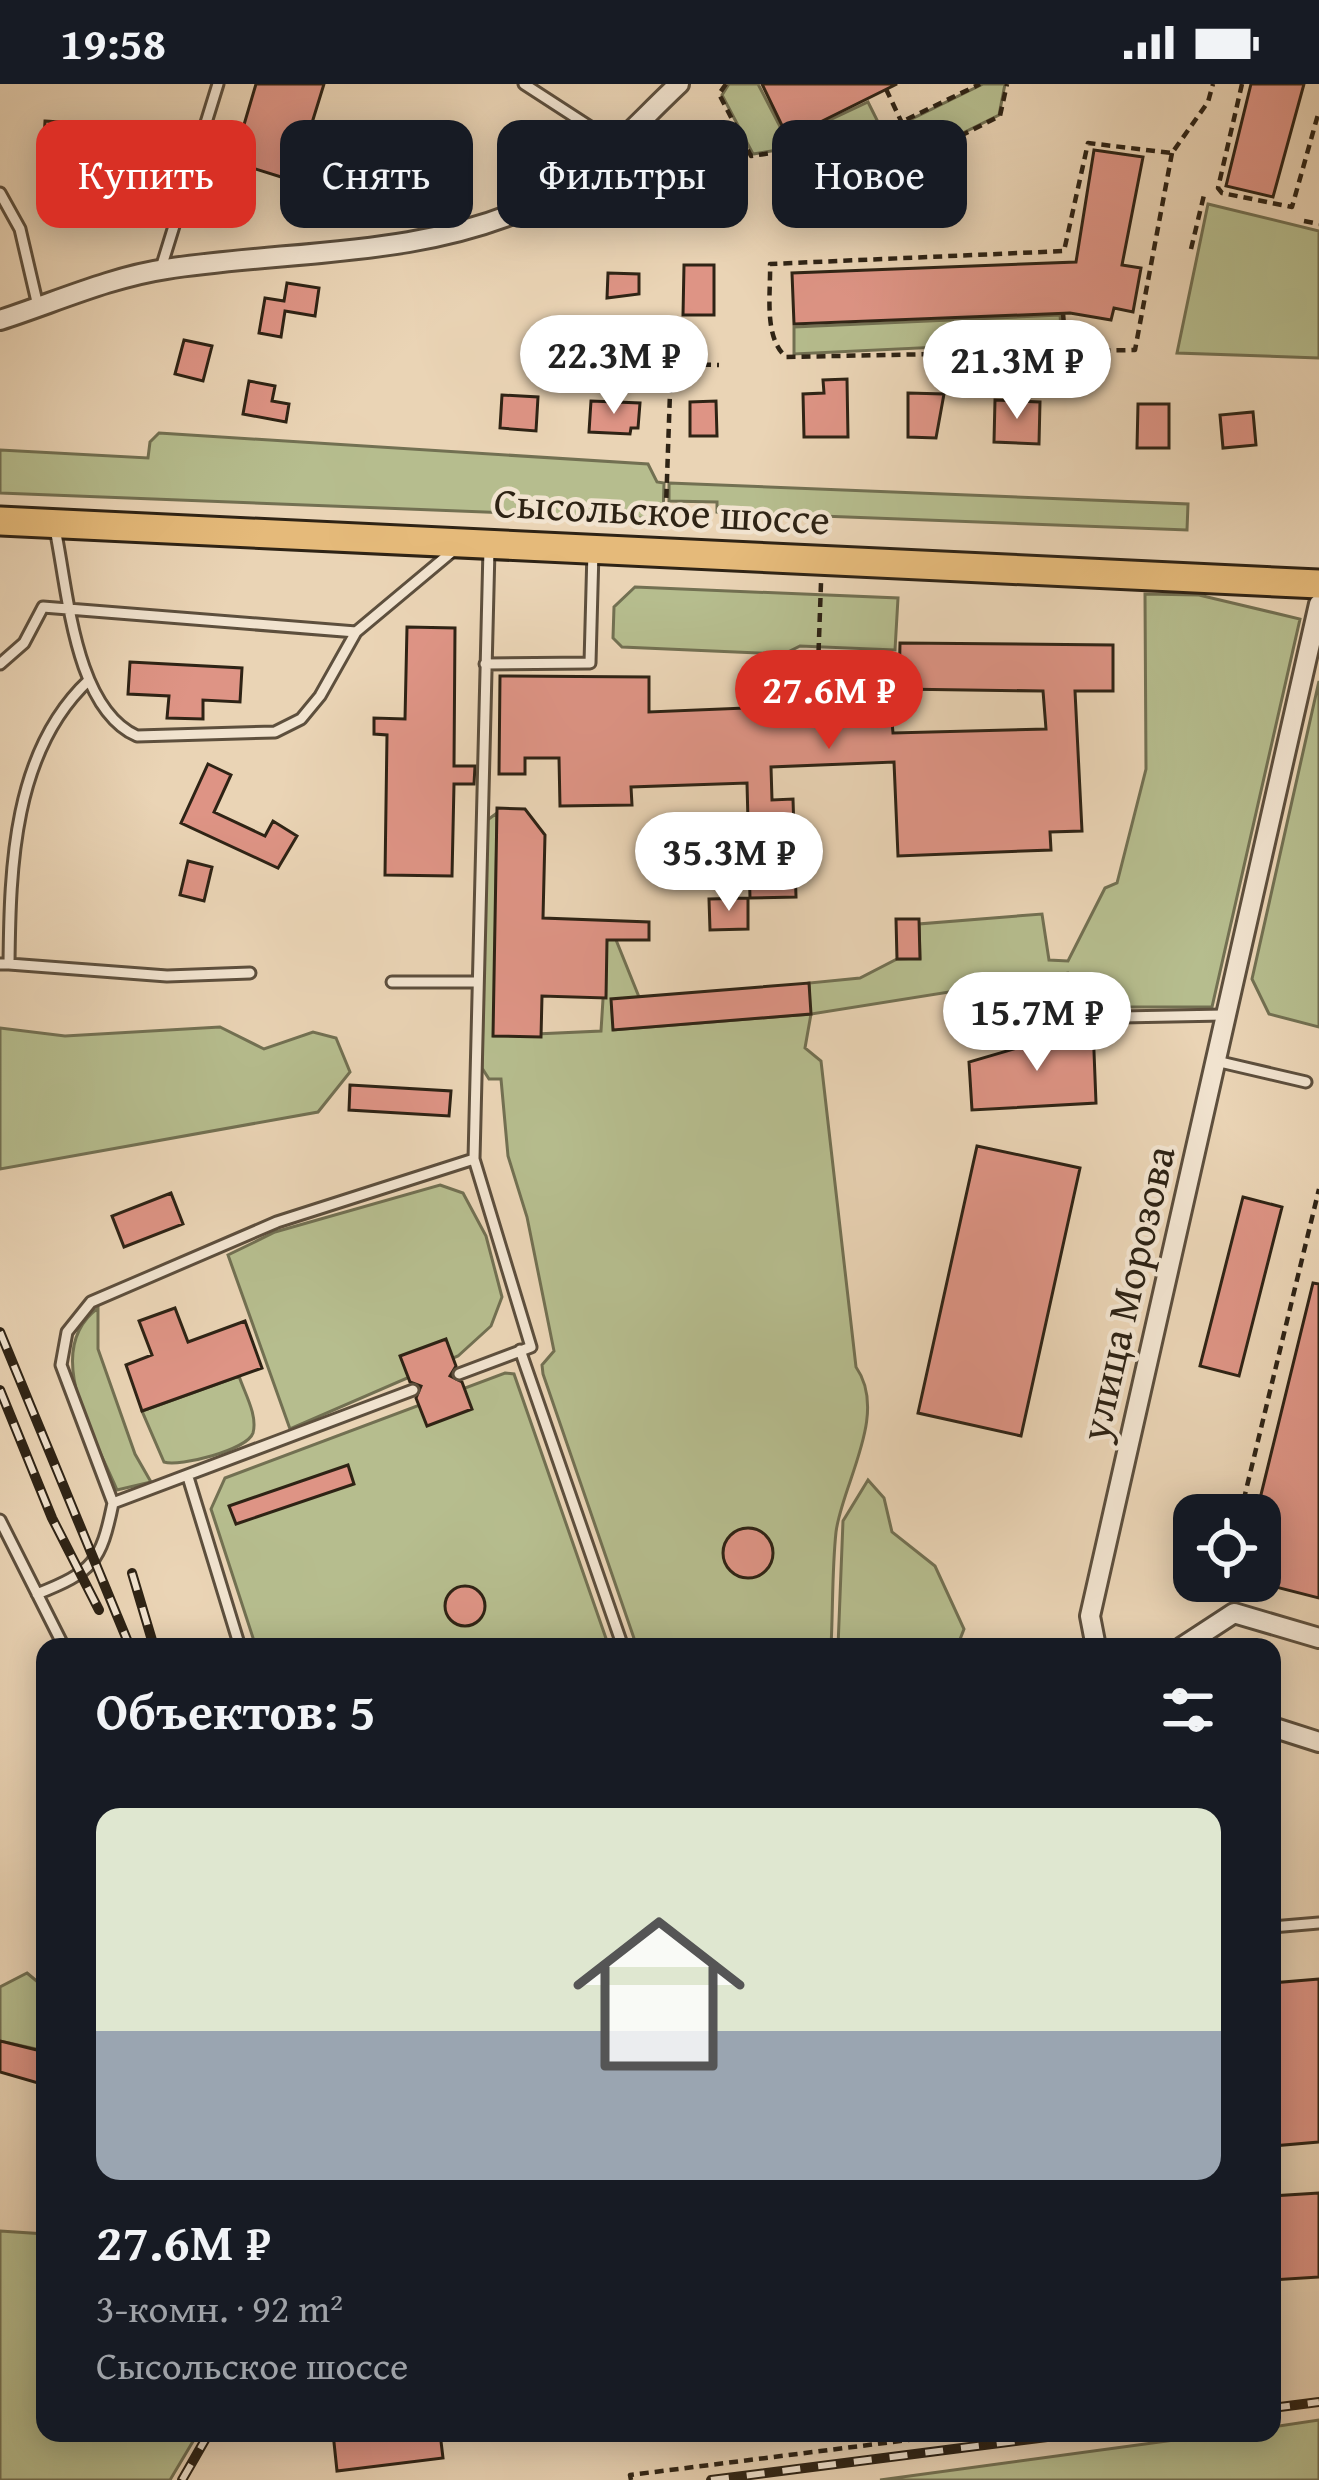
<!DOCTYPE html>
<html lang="ru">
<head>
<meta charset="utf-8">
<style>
	:root { --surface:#171b24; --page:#20242c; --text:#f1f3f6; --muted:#9ea1a6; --line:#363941; --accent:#d93025 }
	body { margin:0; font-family:"Gentium Book Plus",serif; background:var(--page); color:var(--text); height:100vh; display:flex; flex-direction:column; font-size:45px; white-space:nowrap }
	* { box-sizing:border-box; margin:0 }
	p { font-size:39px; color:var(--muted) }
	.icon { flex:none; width:66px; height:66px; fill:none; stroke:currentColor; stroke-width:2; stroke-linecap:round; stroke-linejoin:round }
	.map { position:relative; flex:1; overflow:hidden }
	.sheet { position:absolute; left:36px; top:1554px; width:1245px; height:804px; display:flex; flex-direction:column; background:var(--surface); border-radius:24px; box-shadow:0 6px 30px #0003 }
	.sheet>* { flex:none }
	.top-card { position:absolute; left:36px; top:36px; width:1248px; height:108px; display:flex; gap:24px }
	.fabs { position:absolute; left:1173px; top:1410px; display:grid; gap:24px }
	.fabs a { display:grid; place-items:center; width:108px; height:108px; border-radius:24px; background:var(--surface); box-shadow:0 6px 30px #0003; font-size:60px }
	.price { position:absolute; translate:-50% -102px; padding:0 27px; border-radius:42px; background:#fff; color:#222; font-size:39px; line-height:78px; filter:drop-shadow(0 3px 6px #0008) }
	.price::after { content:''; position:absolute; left:50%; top:72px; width:36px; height:27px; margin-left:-18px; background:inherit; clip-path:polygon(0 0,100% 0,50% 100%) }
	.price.on { background:var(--accent); color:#fff }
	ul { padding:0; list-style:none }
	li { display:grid; align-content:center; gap:24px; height:636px; padding:0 60px }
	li+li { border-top:3px solid var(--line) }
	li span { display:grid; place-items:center; height:372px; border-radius:24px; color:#555 }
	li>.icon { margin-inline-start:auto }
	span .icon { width:216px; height:216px; fill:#fffc; stroke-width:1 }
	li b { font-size:51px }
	h2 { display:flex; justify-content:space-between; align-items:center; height:144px; padding:0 60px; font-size:51px }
	.chip { padding:0 42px; border-radius:24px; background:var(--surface); box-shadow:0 6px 30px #0003; font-size:42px; line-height:108px }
	.chip.on { background:var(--accent); color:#fff }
	.status { display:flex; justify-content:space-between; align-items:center; height:84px; padding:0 60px; background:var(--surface); direction:ltr }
	.status svg { height:33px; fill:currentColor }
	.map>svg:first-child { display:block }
	.green { fill:#b6bd8e; stroke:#727052; stroke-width:3 }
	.building { fill:#de9485; stroke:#2e2315; stroke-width:3 }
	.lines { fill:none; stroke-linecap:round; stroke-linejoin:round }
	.lane-casing { stroke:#5d4f3d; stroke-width:15 }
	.street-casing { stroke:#5d4f3d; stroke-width:24 }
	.primary-casing { stroke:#2e2315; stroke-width:33 }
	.path { stroke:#2e2315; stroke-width:4.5; stroke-dasharray:9 6; stroke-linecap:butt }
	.lane { stroke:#f1e3cf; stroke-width:9 }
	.street { stroke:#f1e3cf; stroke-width:18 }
	.primary { stroke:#e5ba7a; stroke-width:27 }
	.rail-casing { stroke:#2e2315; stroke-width:10 }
	.rail { stroke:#f1e3cf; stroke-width:6; stroke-dasharray:18; stroke-linecap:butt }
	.labels { text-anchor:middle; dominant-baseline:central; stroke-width:9; stroke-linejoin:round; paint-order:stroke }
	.street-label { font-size:42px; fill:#2e2315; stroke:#f1e3cf }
</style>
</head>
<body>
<div class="status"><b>19:58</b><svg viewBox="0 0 49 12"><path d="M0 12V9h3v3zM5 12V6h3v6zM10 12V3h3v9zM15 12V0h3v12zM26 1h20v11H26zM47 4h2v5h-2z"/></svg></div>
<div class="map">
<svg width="1319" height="2396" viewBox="0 0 1319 2396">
	<rect width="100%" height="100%" fill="#ead4b5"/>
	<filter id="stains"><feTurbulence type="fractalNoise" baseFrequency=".00167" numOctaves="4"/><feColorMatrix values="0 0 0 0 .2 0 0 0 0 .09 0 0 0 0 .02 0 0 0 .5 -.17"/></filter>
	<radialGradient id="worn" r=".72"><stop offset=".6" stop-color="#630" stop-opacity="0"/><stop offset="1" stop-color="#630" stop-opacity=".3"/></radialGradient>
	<path class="green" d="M729 0H758L787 56 868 18 881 44 865 52 753 70 722 11Z
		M983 0H1005L999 31 826 117 810 85Z
		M1208 120 1319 147V274L1177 269Z
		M1060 231 1062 257 794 270V243Z
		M159 349 648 380 657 398 664 399 663 435 0 409V366L148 374 150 358Z
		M669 399 1188 420 1187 446 717 428V418L669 417Z
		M635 503 898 514 895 566 800 562 784 570 622 563 613 554 614 523Z
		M1145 510 1199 511 1300 535 1212 923H1099L1068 889 811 930 805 964 821 977 856 1283C889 1330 842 1400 836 1448 832 1486 833 1525 831 1563H637L543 1290 542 1281 554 1267 527 1133 508 1072 501 995H489L482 984 486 737 497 729 494 952 601 947 608 836 639 913 612 925 614 946 810 930 809 899 860 894 897 875 920 874 919 840 1042 830 1049 876 1068 877 1105 804 1117 799 1146 685Z
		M1319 597V943L1269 930 1252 895Z
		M220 943 264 965 313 948 336 954 350 988 318 1028 0 1085V944L65 952Z
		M440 1101 463 1109 486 1152 502 1213 491 1242 458 1272 290 1345 228 1171 275 1148Z
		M98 1224V1265L135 1370 151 1398 117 1406C96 1355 40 1267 98 1224Z
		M505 1289 514 1290 609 1563H256L211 1425 225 1394Z
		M239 1292C244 1308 258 1331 253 1349 247 1366 180 1383 164 1378L142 1327Z
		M868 1396 884 1414 892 1448 935 1482 964 1545 957 1563H838L843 1437Z
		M27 1889 45 1904V1967L0 1957V1903Z
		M0 2147 45 2150V2349H198L170 2396H0Z
		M1319 2336V2396H880L1226 2349H1272V2343Z"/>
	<path class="building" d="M256 0H324L294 97 233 78Z
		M762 0H897L788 54Z
		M1251 0H1304L1273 113 1226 102Z
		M45 37 75 39 73 74 43 72Z
		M78 65H106L107 104H78Z
		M1094 66 1143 73 1122 181 1141 184 1133 228 1114 224 1111 236 1070 229 794 240 792 189 1076 178Z
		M391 89 396 128 363 132 358 93Z
		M684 181H714V231H683Z
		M608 189 639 190V210L607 214Z
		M287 199 319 204 315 232 285 227 281 253 259 249 265 214 284 217Z
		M184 256 212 262 203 297 175 290Z
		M847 295 848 353H804L803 310 824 309 823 296Z
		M249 297 275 302 272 317 289 320 286 338 243 330Z
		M908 309 944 310 936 354 908 353Z
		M502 311 538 313 536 347 500 344Z
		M995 316 1040 318 1039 360 994 358Z
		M591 317 640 319 638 344H631L630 350 589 348Z
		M716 317 717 352H690V318Z
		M1138 320H1169V364H1137Z
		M1253 328 1256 361 1223 364 1220 331Z
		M407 543 455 544 454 682H475L474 700H454L452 792 385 791 387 651 374 650V634L405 635Z
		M900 559 1113 561V607H1075L1082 747 1050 748 1051 766 898 772 894 678 771 683 772 716 793 715 796 813 750 814 747 699 631 703 632 721 560 722 559 674H525V690H499L500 592 649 593V628L769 623V640L892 638 893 649 1046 645 1043 607 899 605Z
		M130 578 242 584 240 618 203 616V635L167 634 169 612 128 610Z
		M208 680 231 691 214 728 265 752 273 737 297 752 278 784 181 739Z
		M497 724 525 725 545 751 543 834 649 838V856H607L606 914 542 912 541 953 493 952Z
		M188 777 212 783 204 817 180 811Z
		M748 814V845L710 846 709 815Z
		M896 835H919L920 875H897Z
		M809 899 811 930 613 946 611 915Z
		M1093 942 1096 1019 972 1026 969 978Z
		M350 1001 451 1007 449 1032 349 1026Z
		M977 1062 1080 1084 1021 1352 918 1329Z
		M171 1109 183 1140 124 1163 112 1132Z
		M1243 1113 1282 1123 1239 1292 1200 1282Z
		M1313 1199 1319 1200V1514L1260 1499V1431H1256Z
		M175 1224 188 1258 245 1237 262 1284 142 1327 126 1281 152 1271 139 1237Z
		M446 1255 456 1282 450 1292 462 1298 472 1325 427 1342 416 1314 421 1302 410 1298 400 1272Z
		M348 1381 354 1400 236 1440 229 1422Z
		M723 1469a25 25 0 1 1 50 0a25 25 0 1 1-50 0Z
		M445 1522a20 20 0 1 1 40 0a20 20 0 1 1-40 0Z
		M1319 1895V2058L1272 2062V1899Z
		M0 1957 45 1968V2001L0 1988Z
		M1319 2109V2193L1272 2196V2112Z
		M333 2349H440L443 2374 337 2387Z"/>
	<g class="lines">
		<defs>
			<path id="lane" d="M524 0 615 59
				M0 109 20 145 38 222
				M161 184 218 0
				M55 445C68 506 74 624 137 652L275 648 301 635 320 612 356 548 454 466
				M0 580 24 559 43 523 356 548
				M485 580 590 579 593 467
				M0 880H9C10 783 13 667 89 596
				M9 880 167 892 250 889
				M392 898H478
				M1121 933 1224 931
				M1216 977 1306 998
				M520 1266 623 1563
				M459 1290 531 1263 474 1075 489 465
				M188 1393 240 1563
				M113 1419 61 1281 67 1248 91 1218 277 1138 474 1075
				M0 1436 64 1563
				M37 1510C93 1488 101 1478 113 1419L413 1306
				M1272 1843 1319 1839"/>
			<path id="street" d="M0 236C53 219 111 193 166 185 290 166 416 174 532 122 589 96 635 41 679 0
				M1096 1563 1090 1532 1319 520
				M1182 1563 1234 1529 1319 1554
				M1272 1643 1319 1658"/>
			<path id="primary" d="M0 437 1319 500"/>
		</defs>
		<use href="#lane" class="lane-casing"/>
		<use href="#street" class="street-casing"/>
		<use href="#primary" class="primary-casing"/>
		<path class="path" d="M726 0 719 10 751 72 855 57
			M1242 0 1218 104 1222 109 1292 123 1319 27
			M886 5 917 71
			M866 55 980 0
			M864 56 807 84 825 120 1000 32 1007 0
			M1172 69 1135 266 786 273C763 253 771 208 770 180L1064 167 1088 59 1172 69 1208 18 1213 0
			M1304 137 1319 140
			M1191 165 1204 111
			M1063 229 1066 268
			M686 429 666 423 671 280 719 281
			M818 583 821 499
			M1240 1431 1319 1105
			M1224 1497 1222 1509 1230 1511
			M631 2396 630 2391 964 2349"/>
		<use href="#lane" class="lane"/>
		<use href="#street" class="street"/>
		<use href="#primary" class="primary"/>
		<defs>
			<path id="rail" d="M0 1248 130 1563
				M0 1306 52 1434 99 1526
				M132 1489 154 1563
				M1272 2324 1319 2318
				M182 2396 209 2349
				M711 2396 1079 2349"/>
		</defs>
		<use href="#rail" class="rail-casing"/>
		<use href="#rail" class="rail"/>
	</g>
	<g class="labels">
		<g class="street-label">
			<text transform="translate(662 426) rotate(3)">Сысольское шоссе</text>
			<text transform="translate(1126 1209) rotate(-77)">улица Морозова</text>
		</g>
	</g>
	<rect width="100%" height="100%" filter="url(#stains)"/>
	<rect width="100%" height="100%" fill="url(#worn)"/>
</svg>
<div class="fabs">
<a><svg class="icon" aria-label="locate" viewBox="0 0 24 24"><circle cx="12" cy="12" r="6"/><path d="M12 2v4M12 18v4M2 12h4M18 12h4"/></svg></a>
</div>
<b class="price" style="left:614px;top:333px">22.3M ₽</b>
<b class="price" style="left:1017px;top:338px">21.3M ₽</b>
<b class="price on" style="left:829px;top:668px">27.6M ₽</b>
<b class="price" style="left:729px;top:830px">35.3M ₽</b>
<b class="price" style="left:1037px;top:990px">15.7M ₽</b>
<div class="top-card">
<a class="chip on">Купить</a>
<a class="chip">Снять</a>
<a class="chip">Фильтры</a>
<a class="chip">Новое</a>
</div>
<section class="sheet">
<h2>Объектов: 5<svg class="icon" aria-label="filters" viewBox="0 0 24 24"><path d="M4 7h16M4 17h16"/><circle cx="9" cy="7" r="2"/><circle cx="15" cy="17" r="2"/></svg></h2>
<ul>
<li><span style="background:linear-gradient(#dfe7d0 60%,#9aa5b1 0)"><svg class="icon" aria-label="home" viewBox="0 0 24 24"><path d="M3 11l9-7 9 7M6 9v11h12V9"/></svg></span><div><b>27.6M ₽</b><p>3-комн. · 92 m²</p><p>Сысольское шоссе</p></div></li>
</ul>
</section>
</div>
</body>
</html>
